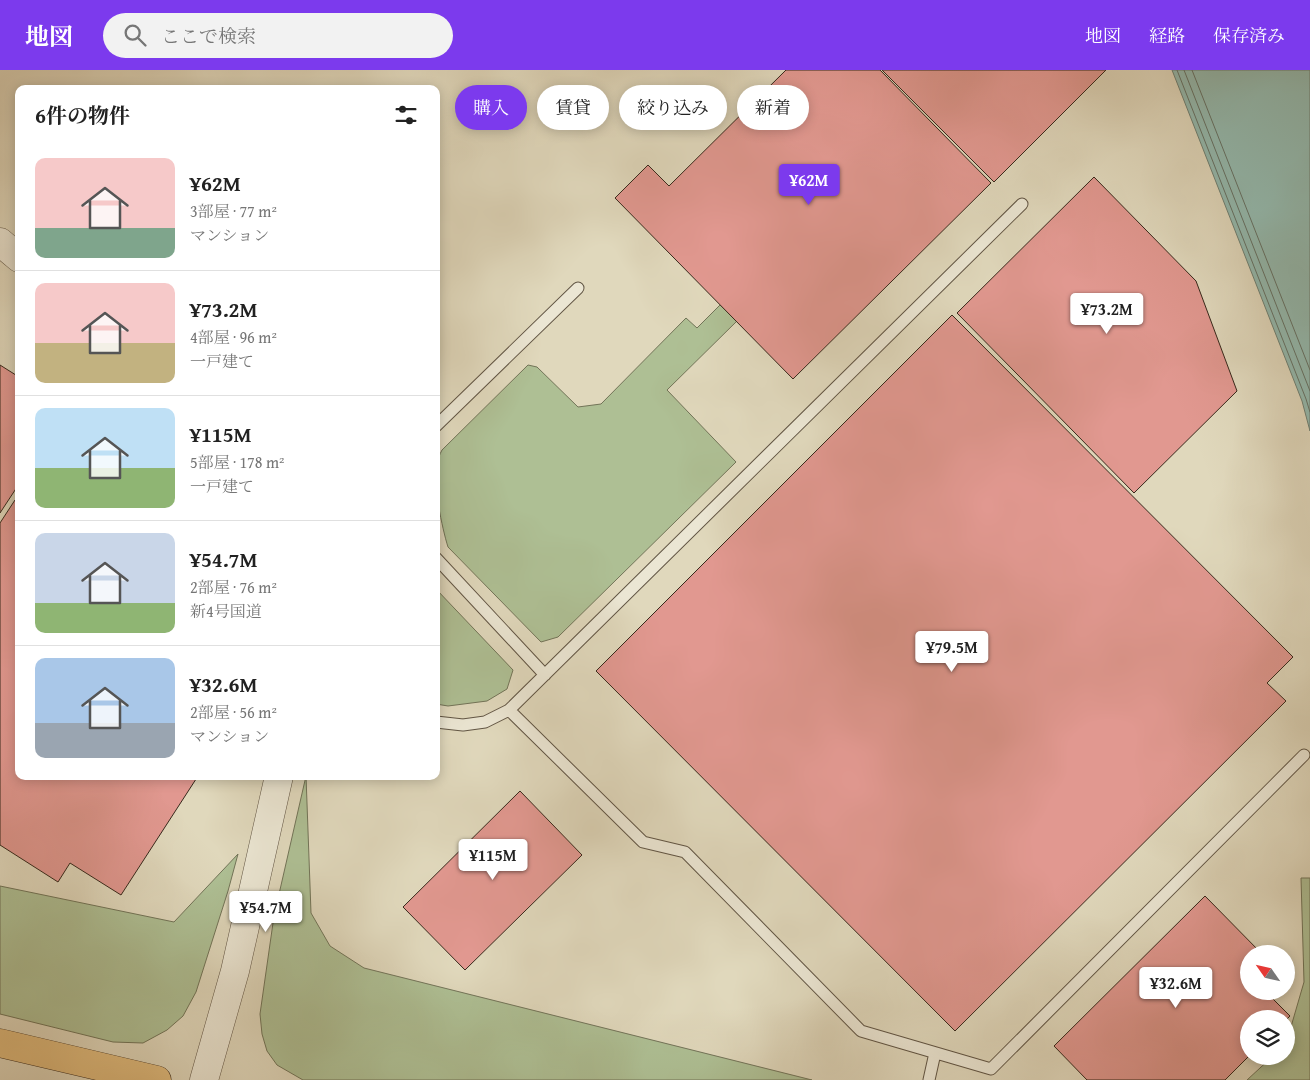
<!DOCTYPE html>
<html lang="ja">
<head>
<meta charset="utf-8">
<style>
	:root { --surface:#fff; --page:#f2f2f2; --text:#222; --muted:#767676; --line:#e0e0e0; --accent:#7c3aed }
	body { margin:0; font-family:"Gentium Book Plus","Noto Serif JP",serif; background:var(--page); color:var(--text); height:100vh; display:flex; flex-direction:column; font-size:19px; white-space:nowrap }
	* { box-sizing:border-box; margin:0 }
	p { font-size:16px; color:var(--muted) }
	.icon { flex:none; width:28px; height:28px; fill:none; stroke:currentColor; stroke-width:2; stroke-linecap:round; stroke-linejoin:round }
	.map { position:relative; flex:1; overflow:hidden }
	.panel { position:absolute; left:15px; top:15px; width:425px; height:695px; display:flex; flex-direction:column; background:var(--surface); border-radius:10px; box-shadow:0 2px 12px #0003 }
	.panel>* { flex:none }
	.banner { position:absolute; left:455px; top:15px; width:475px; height:45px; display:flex; gap:10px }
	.needle { width:32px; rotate:304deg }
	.fabs { position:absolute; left:1240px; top:875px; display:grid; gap:10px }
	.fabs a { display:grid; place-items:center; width:55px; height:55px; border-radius:50%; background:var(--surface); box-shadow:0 2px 12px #0003; font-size:25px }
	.price { position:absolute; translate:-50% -42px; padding:0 11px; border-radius:5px; background:#fff; color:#222; font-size:16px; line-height:32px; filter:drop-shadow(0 1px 2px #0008) }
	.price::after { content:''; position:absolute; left:50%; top:30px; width:15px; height:11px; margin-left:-8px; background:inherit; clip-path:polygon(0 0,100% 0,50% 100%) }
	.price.current { background:var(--accent); color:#fff }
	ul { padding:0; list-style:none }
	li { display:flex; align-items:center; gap:15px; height:125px; padding:0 20px }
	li+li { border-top:1px solid var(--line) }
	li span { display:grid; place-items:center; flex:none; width:140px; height:100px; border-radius:10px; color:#555 }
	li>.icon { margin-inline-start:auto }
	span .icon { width:60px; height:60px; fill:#fffc; stroke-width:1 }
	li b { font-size:21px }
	h2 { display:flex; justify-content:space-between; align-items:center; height:60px; padding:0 20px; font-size:21px }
	.chip { padding:0 18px; border-radius:22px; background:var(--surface); box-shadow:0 2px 12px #0003; font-size:18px; line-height:45px }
	.chip.current { background:var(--accent); color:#fff }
	header { display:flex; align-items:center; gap:30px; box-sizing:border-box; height:70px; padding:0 25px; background:var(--accent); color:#fff }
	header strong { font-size:24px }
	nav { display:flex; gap:28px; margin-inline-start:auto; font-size:18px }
	.search { width:350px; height:45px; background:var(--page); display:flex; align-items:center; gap:12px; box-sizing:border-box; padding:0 18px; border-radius:28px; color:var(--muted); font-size:19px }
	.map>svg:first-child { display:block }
	.green { fill:#aebf94; stroke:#727458 }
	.water { fill:#94baaf; stroke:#6f8074 }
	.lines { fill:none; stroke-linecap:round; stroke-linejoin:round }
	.shore { stroke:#667266; stroke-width:1 }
	.building { fill:#e19890; stroke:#37291c }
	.service-casing { stroke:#615544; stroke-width:13 }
	.tertiary-casing { stroke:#615544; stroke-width:29 }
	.trunk-casing { stroke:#37291c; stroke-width:29 }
	.service { stroke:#ebe6d3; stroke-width:11 }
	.tertiary { stroke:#ebe6d3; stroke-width:28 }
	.trunk { stroke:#e0bc7e; stroke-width:28 }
</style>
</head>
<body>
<header>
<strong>地図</strong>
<div class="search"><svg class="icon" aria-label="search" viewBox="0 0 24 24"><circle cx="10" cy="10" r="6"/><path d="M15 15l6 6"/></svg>ここで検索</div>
<nav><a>地図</a><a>経路</a><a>保存済み</a></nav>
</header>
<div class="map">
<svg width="1310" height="1010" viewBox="0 0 1310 1010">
	<rect width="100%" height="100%" fill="#e0d8bc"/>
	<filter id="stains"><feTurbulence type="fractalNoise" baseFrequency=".004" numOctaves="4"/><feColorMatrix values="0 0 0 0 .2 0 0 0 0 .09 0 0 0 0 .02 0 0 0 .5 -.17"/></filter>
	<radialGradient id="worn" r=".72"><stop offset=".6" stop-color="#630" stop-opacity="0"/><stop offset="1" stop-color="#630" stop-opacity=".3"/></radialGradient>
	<path class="green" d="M720 235 737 251 667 320 736 392 558 567 541 572 448 477C442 458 433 414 436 395 437 390 440 384 442 380L528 295 537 297 578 337 601 334 686 248 697 258Z
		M436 519 513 600 507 619 487 631 448 636 436 634Z
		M306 706 311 843 330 876 364 898 812 1010H303L277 995 267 981 262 964 260 944 274 846Z
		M238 784 228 821 196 922 183 946 167 960 143 973 113 972 0 944V816L174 852Z
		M1301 808H1310V1010H1247L1273 986H1286V974L1304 912Z"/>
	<path class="water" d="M1172 0H1310V361L1302 331Z"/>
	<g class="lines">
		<path class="shore" d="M1177 0 1306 329 1310 342
			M1184 0 1310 321
			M1192 0 1310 300"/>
	</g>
	<path class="building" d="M786 0H880L991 113 793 309 615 128 648 95 669 116Z
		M882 0H1106L994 112Z
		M1094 107 1196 211 1237 321 1134 423 957 243Z
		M952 245 1293 587 1267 613 1286 631 955 961 596 601Z
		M0 295 19 307V414L0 443Z
		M15 430 19 432V706H198L121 825 70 793 58 812 0 775V453Z
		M520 721 582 785 465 900 403 837Z
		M1205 826 1262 884H1249V921H1275L1270 926 1290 946 1286 950 1249 949V986L1225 1010H1087L1054 976Z"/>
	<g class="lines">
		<defs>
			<path id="service" d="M436 356 578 218
				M436 488 545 605
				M509 640 643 772 685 782 861 961 991 999 1304 685
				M436 652 463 655 485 652 509 640 1022 134
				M929 1010 935 983"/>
			<path id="tertiary" d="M0 172 19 188
				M204 1010 235 901 279 706"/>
			<path id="trunk" d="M0 973 157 1010"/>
		</defs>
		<use href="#service" class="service-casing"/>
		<use href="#tertiary" class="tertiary-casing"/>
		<use href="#trunk" class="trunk-casing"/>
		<use href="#service" class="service"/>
		<use href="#tertiary" class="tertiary"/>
		<use href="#trunk" class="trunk"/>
	</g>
	<rect width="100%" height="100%" filter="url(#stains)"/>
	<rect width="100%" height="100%" fill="url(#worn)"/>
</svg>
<div class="fabs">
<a><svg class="needle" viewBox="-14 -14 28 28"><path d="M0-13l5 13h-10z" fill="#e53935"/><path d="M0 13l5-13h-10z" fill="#767676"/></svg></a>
<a><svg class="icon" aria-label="layers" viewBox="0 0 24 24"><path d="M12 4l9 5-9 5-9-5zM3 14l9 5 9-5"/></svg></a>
</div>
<b class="price current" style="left:809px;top:136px">¥62M</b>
<b class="price" style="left:1107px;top:265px">¥73.2M</b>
<b class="price" style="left:952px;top:603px">¥79.5M</b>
<b class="price" style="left:493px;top:811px">¥115M</b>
<b class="price" style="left:266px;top:863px">¥54.7M</b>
<b class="price" style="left:1176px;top:939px">¥32.6M</b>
<div class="banner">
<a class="chip current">購入</a>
<a class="chip">賃貸</a>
<a class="chip">絞り込み</a>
<a class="chip">新着</a>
</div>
<section class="panel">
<h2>6件の物件<svg class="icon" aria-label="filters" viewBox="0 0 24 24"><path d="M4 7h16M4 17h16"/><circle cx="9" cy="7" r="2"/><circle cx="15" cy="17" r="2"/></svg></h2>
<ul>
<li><span style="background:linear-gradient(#f6c9c9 70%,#7fa58c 0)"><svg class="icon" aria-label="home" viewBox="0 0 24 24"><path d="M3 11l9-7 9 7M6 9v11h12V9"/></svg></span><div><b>¥62M</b><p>3部屋 · 77 m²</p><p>マンション</p></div></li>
<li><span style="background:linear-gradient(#f6c9c9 60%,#c2b280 0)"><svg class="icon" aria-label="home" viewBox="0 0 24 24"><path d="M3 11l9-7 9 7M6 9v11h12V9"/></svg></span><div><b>¥73.2M</b><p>4部屋 · 96 m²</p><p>一戸建て</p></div></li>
<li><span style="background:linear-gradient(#bfe0f5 60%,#8fb573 0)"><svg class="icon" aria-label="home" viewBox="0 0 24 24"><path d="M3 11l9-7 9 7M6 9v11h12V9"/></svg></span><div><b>¥115M</b><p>5部屋 · 178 m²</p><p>一戸建て</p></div></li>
<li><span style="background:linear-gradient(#c9d6e8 70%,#8fb573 0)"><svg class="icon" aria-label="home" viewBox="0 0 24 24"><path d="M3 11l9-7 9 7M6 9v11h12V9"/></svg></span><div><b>¥54.7M</b><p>2部屋 · 76 m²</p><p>新4号国道</p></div></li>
<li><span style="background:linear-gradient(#a9c7e8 65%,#9aa5b1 0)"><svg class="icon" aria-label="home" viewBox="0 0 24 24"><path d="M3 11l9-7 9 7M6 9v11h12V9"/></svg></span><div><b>¥32.6M</b><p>2部屋 · 56 m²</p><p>マンション</p></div></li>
</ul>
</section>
</div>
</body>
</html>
